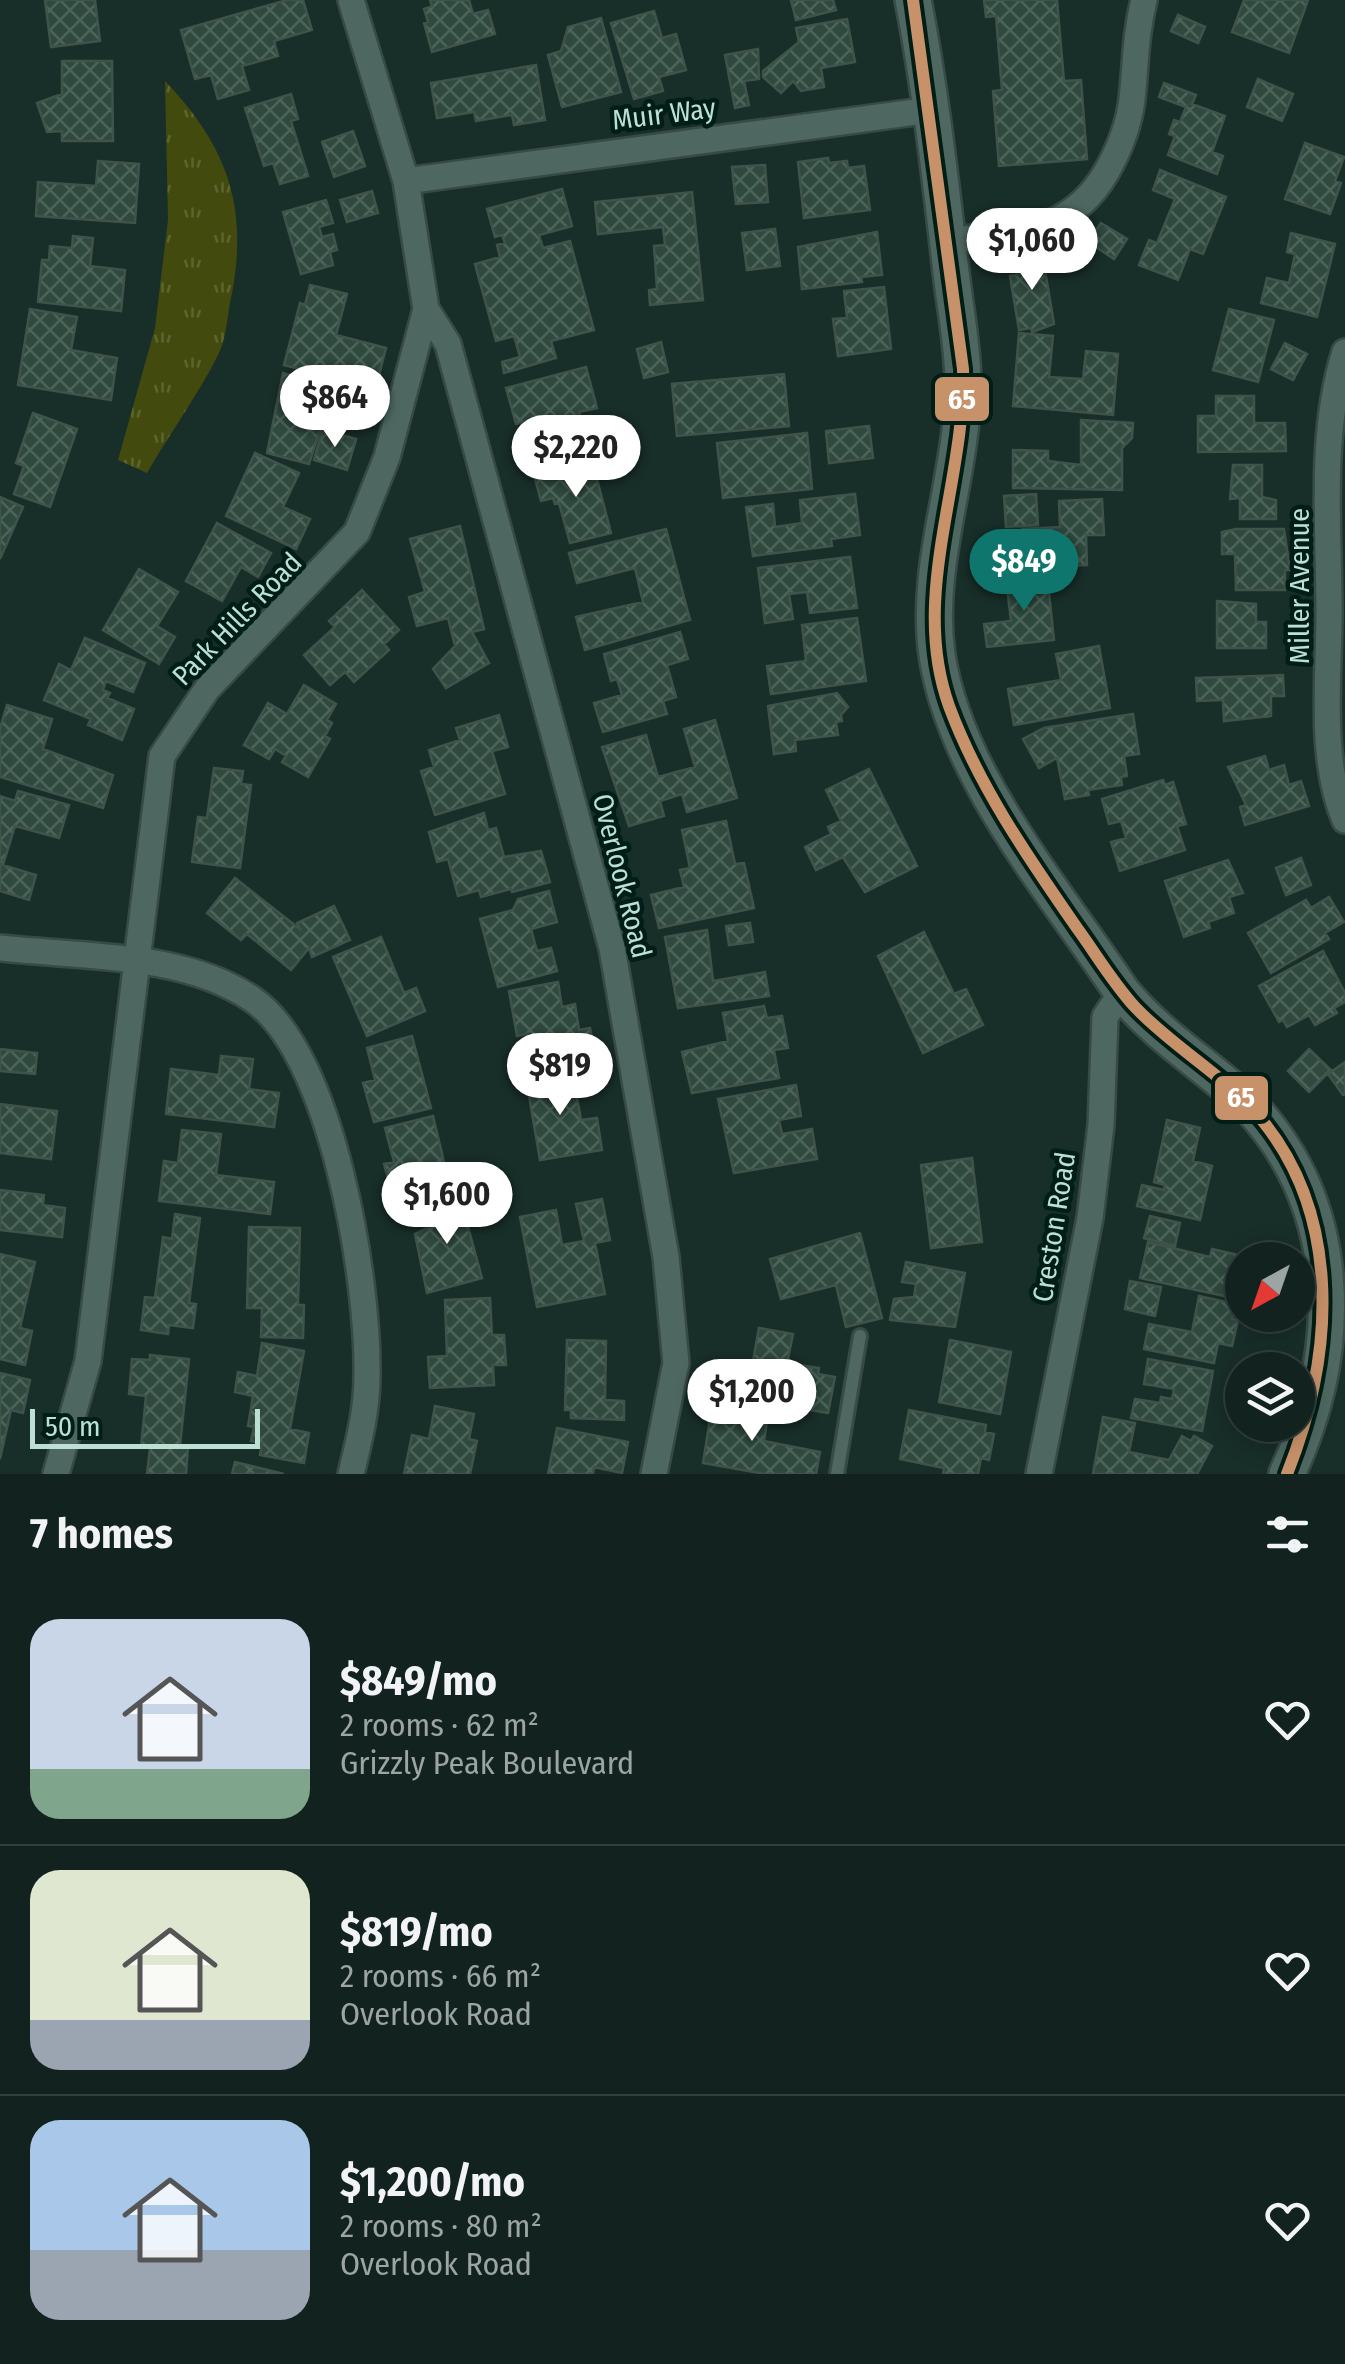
<!DOCTYPE html>
<html lang="en">
<head>
<meta charset="utf-8">
<style>
	:root { --surface:#12221f; --page:#1f2f2c; --text:#f1f3f6; --muted:#9ca4a4; --line:#313f3d; --accent:#0f766e }
	body { margin:0; font-family:"Fira Sans Condensed",sans-serif; background:var(--page); color:var(--text); height:100vh; display:flex; flex-direction:column; font-size:38px; white-space:nowrap }
	* { box-sizing:border-box; margin:0 }
	p { font-size:32px; color:var(--muted) }
	.icon { flex:none; width:55px; height:55px; fill:none; stroke:currentColor; stroke-width:2; stroke-linecap:round; stroke-linejoin:round }
	.map { position:relative; height:1474px; overflow:hidden }
	.drawer { display:flex; flex-direction:column; background:var(--surface); flex:1 }
	.drawer>* { flex:none }
	.needle { width:65px; rotate:220deg }
	.fabs { position:absolute; left:1225px; top:1242px; display:grid; gap:20px }
	.fabs a { display:grid; place-items:center; width:90px; height:90px; border-radius:50%; background:var(--surface); box-shadow:0 5px 25px #0003,0 0 0 2px var(--line); font-size:50px }
	.scale { position:absolute; left:30px; bottom:25px; width:230px; box-sizing:border-box; padding-left:10px; border:5px solid #bce1d4; border-top:0; font-size:28px; line-height:35px; white-space:nowrap; color:#bce1d4; -webkit-text-stroke:8px #001e16; paint-order:stroke }
	.price { position:absolute; translate:-50% -85px; padding:0 22px; border-radius:35px; background:#fff; color:#222; font-size:32px; line-height:65px; filter:drop-shadow(0 2px 5px #0008) }
	.price::after { content:''; position:absolute; left:50%; top:60px; width:30px; height:22px; margin-left:-15px; background:inherit; clip-path:polygon(0 0,100% 0,50% 100%) }
	.price.selected { background:var(--accent); color:#fff }
	ul { padding:0; list-style:none }
	li { display:flex; align-items:center; gap:30px; height:250px; padding:0 30px }
	li+li { border-top:2px solid var(--line) }
	li span { display:grid; place-items:center; flex:none; width:280px; height:200px; border-radius:30px; color:#555 }
	li>.icon { margin-inline-start:auto }
	span .icon { width:120px; height:120px; fill:#fffc; stroke-width:1 }
	li b { font-size:42px }
	h2 { display:flex; justify-content:space-between; align-items:center; height:120px; padding:0 30px; font-size:42px }
	.map>svg:first-child { display:block }
	.grass { fill:url(#grass-tufts) }
	.building { fill:url(#building-cross-hatch); stroke:#3f534a; stroke-width:2.5 }
	.lines { fill:none; stroke-linecap:round; stroke-linejoin:round }
	.lane-casing { stroke:#374a45; stroke-width:18 }
	.street-casing { stroke:#374a45; stroke-width:30 }
	.secondary-casing { stroke:#374a45; stroke-width:40 }
	.lane { stroke:#4e6861; stroke-width:12 }
	.street { stroke:#4e6861; stroke-width:25 }
	.secondary { stroke:#4e6861; stroke-width:35 }
	.bus-1-casing { stroke:#001e16; stroke-width:20 }
	.bus-1 { stroke:#c7916a; stroke-width:12 }
	.labels { text-anchor:middle; dominant-baseline:central; stroke-width:9; stroke-linejoin:round; paint-order:stroke }
	.street-label { font-size:28px; fill:#bce1d4; stroke:#001e16 }
	.line-badge { stroke:#001e16; stroke-width:4 }
	.badge-label { font-size:28px; text-anchor:middle; font-weight:bold; fill:#fff }
</style>
</head>
<body>
<div class="map">
<svg width="1345" height="1474" viewBox="0 0 1345 1474">
	<defs>
		<pattern id="grass-tufts" width="24" height="20" patternUnits="userSpaceOnUse" patternTransform="scale(2.5)"><rect width="24" height="20" fill="#434a0e"/><path d="M3 7l-1-3M5 7V3M7 7l1-3M15 17l-1-3M17 17v-4M19 17l1-3" fill="none" stroke="#5c6430"/></pattern>
		<pattern id="building-cross-hatch" width="8" height="8" patternUnits="userSpaceOnUse" patternTransform="scale(2.5)"><rect width="8" height="8" fill="#2f493e"/><path d="M0 0l8 8M0 8l8-8" fill="none" stroke="#4b6359"/></pattern>
	</defs>
	<rect width="100%" height="100%" fill="#182e29"/>
	<path class="grass" d="M165 81C229 148 250 210 230 303 227 319 226 340 218 355 198 395 170 433 147 473L118 460 155 328 168 220Z"/>
	<path class="building" d="M45 0H95L100 41 51 47Z
		M287 0H303L312 30 274 41 278 56 242 66 249 90 218 99 211 75 195 79 181 30Z
		M430 0H469L473 14 488 10 495 34 432 52 424 23 428 22 424 9 432 6Z
		M791 0H833L836 10 796 20Z
		M984 0H1057L1064 81 1081 80 1087 159 999 166 993 91 1002 90 996 16 986 17Z
		M1244 0H1308L1289 53 1232 32Z
		M654 11 662 38 676 34 686 70 659 77 663 91 634 99 611 23Z
		M1178 15 1205 27 1198 43 1171 31Z
		M601 18 621 92 562 107 548 55 561 51 568 27Z
		M847 19 855 62 821 68 824 87 801 91 793 81 781 93 763 77V71L799 42 796 28Z
		M758 49 759 79 744 81 749 105 735 108 725 55Z
		M62 61H112L113 141H62V131L47 132 37 103 62 94Z
		M536 65 545 120 514 125 512 115 476 121 474 112 437 118 431 83Z
		M1258 79 1293 94 1282 121 1247 107Z
		M1164 83 1196 95 1192 104 1225 116 1212 152 1223 156 1217 174 1168 155 1175 136 1169 134 1174 120 1180 122 1186 107 1159 97Z
		M291 94 298 119 291 121 308 176 280 184 273 163 264 166 245 108Z
		M353 131 365 166 334 177 322 142Z
		M1305 143 1344 157 1335 181 1341 183 1330 214 1285 199Z
		M828 158 829 163 847 161 848 168 864 166 870 210 804 218 798 162Z
		M98 161 139 164 135 223 36 216 38 182 96 186Z
		M765 165 768 202 736 204 732 167Z
		M1160 170 1226 197 1203 254 1190 249 1178 280 1139 265 1149 240 1157 243 1175 199 1153 190Z
		M562 189 572 226 539 235 543 248 570 241 594 330 551 341 556 358 504 373 502 362 520 357 514 336 496 341 475 264 500 257 497 245 505 243 502 235 495 237 487 209Z
		M372 191 378 213 347 222 340 200Z
		M692 192 703 300 650 305 649 290 657 289 654 246 665 245 663 227 598 234 595 202Z
		M326 200 333 223 319 227 322 237 333 234 337 250 330 252 333 265 301 274 283 212Z
		M1101 223 1127 239 1114 259 1088 242Z
		M775 229 780 266 747 270 742 233Z
		M877 232 882 275 861 277 862 282 802 289 798 247Z
		M1291 233 1335 244 1317 317 1261 303 1267 278 1289 283 1295 254 1287 252Z
		M73 236 93 238 90 266 125 270 121 311 38 302 42 260H49L50 246 72 248Z
		M1042 252 1054 324 1032 332 1031 328 1019 330 1010 276 1019 274 1016 257Z
		M310 285 347 294 336 335 386 348 378 379 329 366 327 376 284 365 300 303 305 305Z
		M884 287 891 349 838 356 833 319 847 318 844 291Z
		M30 309 77 317 71 350 117 358 111 400 18 385Z
		M1229 309 1274 320 1258 382 1213 370Z
		M1019 333 1053 336 1049 377 1083 379 1086 351 1118 354 1113 415 1013 406Z
		M661 342 668 372 644 378 637 349Z
		M1285 343 1307 354 1293 380 1271 369Z
		M586 367 597 408 579 412 588 446 546 457 537 418 516 424 506 388Z
		M283 373 334 387 309 464 267 453Z
		M784 374 789 426 677 436 672 384Z
		M1216 396H1254V423H1285L1286 451 1198 452V416H1216Z
		M33 413 77 429 50 507 14 494 24 466 16 463Z
		M1081 420 1133 423 1132 438 1122 448V490L1013 488V450L1048 451V461L1081 465Z
		M869 426 873 458 829 463 826 431Z
		M323 429 356 439 347 470 314 460Z
		M807 433 812 489 723 498 717 443Z
		M255 453 299 473 283 507 310 519 296 549 226 516Z
		M592 460 611 533 570 543 559 503 555 504 553 498 541 501 534 475Z
		M1233 465H1262V497L1276 500V519H1240V498L1230 499Z
		M855 494 860 535 831 539 832 546 753 556 746 507 773 504 775 527 802 523 800 500Z
		M1036 494 1038 525 1006 527 1004 496Z
		M0 497 23 507 0 559Z
		M1102 499 1104 535H1086L1087 565 1010 568 1009 540H1022V529L1060 527 1059 501Z
		M217 523 271 553 258 577 241 567 222 601 186 581Z
		M460 526 484 629 472 632 489 663 446 688 433 669 455 646 448 618 417 626 409 597 425 592 410 539Z
		M666 529 690 620 585 650 576 617 643 602 635 568 577 583 569 553Z
		M1236 529H1284L1290 570H1285V590H1236L1235 554H1222V532Z
		M850 557 857 608 810 613 807 592 789 594 793 619 765 623 758 568Z
		M139 569 178 592 157 626 175 637 159 664 103 630Z
		M1047 574 1054 640 987 647 984 624 1011 621 1006 579Z
		M362 590 399 630 384 644 389 650 354 682 345 672 330 685 304 655 335 627 329 621Z
		M1217 601 1256 604V622H1266V648H1217Z
		M857 618 866 681 771 694 767 666 806 661 802 625Z
		M680 632 688 659 667 665 676 697 663 701 667 714 603 732 594 703 622 695 617 679 611 681 604 654Z
		M85 638 145 663 133 692 106 681 103 690 110 693 107 698 134 709 122 740 88 725 91 719 44 700 59 664 71 670Z
		M1099 646 1110 708 1014 725 1008 689 1061 680 1056 654Z
		M1283 675 1284 696H1271V716L1224 721 1223 700 1197 701 1196 678Z
		M304 685 336 704 327 720 332 723 325 736 330 739 308 777 282 762 286 756 275 749 269 759 244 745 268 703 287 714Z
		M837 693 848 707 841 715 842 721 836 722 838 735 795 740 796 751 774 754 768 706Z
		M7 705 52 719 43 749 113 775 103 808 0 777V728Z
		M1133 714 1139 754 1124 756 1127 776 1121 777 1122 785 1088 790 1089 795 1065 799 1057 758 1039 768 1023 739 1044 728Z
		M499 715 508 747 492 751 505 794 435 815 421 771 434 767 429 750 460 740 456 728Z
		M715 720 737 798 687 812 682 794 660 801 664 816 629 826 602 747 646 735 658 777 695 767 684 729Z
		M1265 756 1269 770 1284 765 1289 785 1301 781 1309 806 1245 825 1240 807 1246 805 1228 767Z
		M214 768 243 771 241 784 251 785 240 868 192 862 198 817 207 818Z
		M869 769 917 866 865 892 843 857 816 870 805 847 831 834 828 827 841 821 826 790Z
		M1163 780 1165 785 1173 782 1186 824 1177 826 1185 850 1120 871 1111 842 1126 838 1121 821 1109 824 1102 799Z
		M18 791 69 805 59 838 15 826 3 865 36 875 29 900 0 891V796L15 801Z
		M484 813 488 830 496 828 504 857 541 851 550 882 512 892 511 889 481 897 479 890 458 896 448 859 437 862 429 832Z
		M726 821 735 864 744 863 754 908 659 928 651 895 684 887 680 870 690 868 682 830Z
		M1301 858 1311 885 1286 895 1276 868Z
		M1228 860 1243 893 1229 897 1234 913 1208 922 1210 928 1184 937 1165 881Z
		M235 878 301 930 297 923 334 906 350 940 312 957 309 948 291 970 247 934 241 940 207 913Z
		M549 891 557 922 531 929 537 951 551 948 557 971 498 987 480 919 513 910 518 899Z
		M1329 897 1344 922 1325 933 1329 939 1271 973 1248 933 1306 900 1311 908Z
		M750 923 753 942 729 945 726 926Z
		M707 930 713 981 765 972 769 996 678 1008 665 937Z
		M924 932 954 994 966 989 983 1025 923 1053 878 956Z
		M381 937 404 993 416 988 425 1011 367 1036 333 957Z
		M1323 951 1345 993V1002L1334 1008 1337 1013 1315 1025 1309 1015 1287 1027 1283 1020 1279 1022 1259 986Z
		M558 982 562 1007 575 1004 579 1030 590 1028 596 1058 533 1069 527 1034 517 1036 509 991Z
		M764 1006 767 1018 782 1016 788 1048 774 1050 779 1078 692 1093 682 1052 728 1041 723 1013Z
		M412 1036 431 1108 374 1122 363 1083 375 1080 367 1048Z
		M0 1049 37 1053 35 1074 0 1071Z
		M1309 1049 1331 1070 1309 1092 1288 1071Z
		M221 1056 253 1059 249 1089 279 1093 274 1127 166 1114 171 1069 219 1075Z
		M1345 1062V1094L1343 1095 1328 1074Z
		M572 1070 581 1120 597 1118 602 1150 540 1160 526 1078Z
		M796 1085 801 1116 779 1120 782 1134 812 1129 817 1159 734 1173 718 1099Z
		M0 1104 57 1111 51 1159 0 1153Z
		M433 1116 451 1191 395 1204 384 1164 394 1162 385 1128Z
		M1167 1120 1200 1128 1193 1161 1212 1166 1200 1220 1137 1206 1142 1185 1164 1190 1165 1185 1154 1182Z
		M182 1130 221 1134 216 1175 274 1182 270 1214 159 1201 164 1161 178 1163Z
		M972 1158 982 1242 931 1248 921 1165Z
		M0 1190 44 1195 43 1205 65 1208 62 1237 0 1230Z
		M459 1194 482 1278 427 1293 415 1234 431 1226 425 1204Z
		M602 1199 610 1240 595 1243 605 1294 537 1307 520 1217 556 1210 562 1245 584 1241 576 1204Z
		M175 1214 200 1218 189 1303 196 1304 193 1328 169 1325 168 1334 141 1330 145 1297 155 1298 163 1237 172 1239Z
		M1150 1216 1180 1223 1175 1246 1144 1238Z
		M249 1227 300 1228 298 1305H304L303 1338 261 1337 262 1308H247Z
		M860 1233 882 1318 846 1327 836 1285 781 1299 770 1259Z
		M1148 1242 1210 1257 1212 1249 1243 1256 1241 1265 1236 1264 1229 1297 1140 1278Z
		M0 1254 35 1262 20 1328 32 1331 25 1365 0 1359Z
		M906 1262 965 1273 955 1327 890 1320 894 1299 914 1297 916 1284 902 1282Z
		M1130 1281 1161 1287 1155 1316 1125 1309Z
		M1199 1296 1235 1304 1232 1319 1238 1320 1232 1346 1218 1343 1214 1363 1144 1349 1149 1324 1192 1332Z
		M490 1298 492 1335H504L506 1365H493L494 1385 430 1388 428 1357 447 1356 445 1300Z
		M759 1328 793 1334 787 1363 819 1368 818 1374 835 1377 828 1413 746 1399Z
		M567 1340 606 1341 605 1400 624 1401V1420L571 1418V1410H565Z
		M950 1340 1011 1352 1000 1414 939 1402Z
		M262 1343 304 1351 290 1429 309 1433 304 1463 260 1455 262 1443 251 1441 254 1427 248 1426 253 1396 235 1392 238 1372 257 1376Z
		M150 1355 189 1359 180 1446H188L186 1474H147L150 1448 141 1447 146 1396 129 1394 132 1359 150 1360Z
		M1148 1359 1213 1371 1202 1431 1131 1418 1135 1399 1160 1403 1161 1397 1172 1399 1174 1389 1144 1384Z
		M0 1373 30 1380 23 1413 11 1410 0 1459Z
		M713 1400 769 1410 764 1441 820 1452 816 1474H765L703 1463Z
		M435 1406 474 1414 469 1439 477 1441 470 1474H404L412 1435 429 1439Z
		M909 1410 986 1425 985 1432 994 1434 989 1460 981 1458 978 1474H943L944 1468 900 1459Z
		M1103 1417 1135 1423 1129 1452 1169 1460 1182 1436 1191 1441 1194 1436 1212 1446 1197 1474H1093Z
		M557 1428 628 1442 622 1473 594 1467 593 1474H548Z
		M235 1462 284 1474H232Z"/>
	<g class="lines">
		<defs>
			<path id="lane" d="M837 1474 860 1336"/>
			<path id="street" d="M406 181 930 110
				M947 241C1014 232 1070 236 1107 171 1120 148 1129 125 1132 99 1136 63 1135 37 1144 0
				M426 309 448 344 612 948 666 1257 676 1363 654 1474
				M1345 352C1319 435 1329 527 1329 613 1329 679 1319 758 1345 820
				M0 948C80 957 183 952 252 999 333 1053 369 1283 367 1376 367 1410 359 1441 351 1474
				M56 1474 88 1361 162 756 207 689 357 532 387 457 426 309 406 181 351 0
				M1039 1474 1090 1218 1101 1125 1105 1017 1122 992"/>
			<path id="secondary" d="M913 0C930 87 940 176 950 263 954 303 963 344 963 384 963 475 924 564 937 655 955 776 1056 892 1122 992 1159 1037 1205 1064 1247 1103 1345 1206 1345 1349 1287 1474"/>
		</defs>
		<use href="#lane" class="lane-casing"/>
		<use href="#street" class="street-casing"/>
		<use href="#secondary" class="secondary-casing"/>
		<use href="#lane" class="lane"/>
		<use href="#street" class="street"/>
		<use href="#secondary" class="secondary"/>
		<defs>
			<path id="bus-1" d="M913 0 963 369C966 482 909 595 949 706 979 787 1028 857 1077 928 1096 954 1113 983 1135 1007 1168 1042 1210 1067 1244 1100 1345 1202 1336 1351 1287 1474"/>
		</defs>
		<use href="#bus-1" class="bus-1-casing"/>
		<use href="#bus-1" class="bus-1"/>
	</g>
	<g class="labels">
		<g class="street-label">
			<text transform="translate(664 114) rotate(-7)">Muir Way</text>
			<text transform="translate(1299 586) rotate(-90)">Miller Avenue</text>
			<text transform="translate(237 619) rotate(-46)">Park Hills Road</text>
			<text transform="translate(622 876) rotate(76)">Overlook Road</text>
			<text transform="translate(1054 1227) rotate(-81)">Creston Road</text>
		</g>
	</g>
	<g class="line-badge">
		<rect x="933" y="375" width="58" height="48" rx="10" fill="#c7916a"/>
		<rect x="1213" y="1074" width="57" height="48" rx="10" fill="#c7916a"/>
	</g>
	<g class="badge-label">
		<text x="962" y="409">65</text>
		<text x="1241" y="1107">65</text>
	</g>
</svg>
<div class="fabs">
<a><svg class="needle" viewBox="-14 -14 28 28"><path d="M0-13l5 13h-10z" fill="#e53935"/><path d="M0 13l5-13h-10z" fill="#9ca4a4"/></svg></a>
<a><svg class="icon" aria-label="layers" viewBox="0 0 24 24"><path d="M12 4l9 5-9 5-9-5zM3 14l9 5 9-5"/></svg></a>
</div>
<div class="scale">50 m</div>
<b class="price" style="left:1032px;top:293px">$1,060</b>
<b class="price" style="left:335px;top:450px">$864</b>
<b class="price" style="left:576px;top:500px">$2,220</b>
<b class="price selected" style="left:1024px;top:614px">$849</b>
<b class="price" style="left:560px;top:1118px">$819</b>
<b class="price" style="left:447px;top:1247px">$1,600</b>
<b class="price" style="left:752px;top:1444px">$1,200</b>
</div>
<section class="drawer">
<h2>7 homes<svg class="icon" aria-label="filters" viewBox="0 0 24 24"><path d="M4 7h16M4 17h16"/><circle cx="9" cy="7" r="2"/><circle cx="15" cy="17" r="2"/></svg></h2>
<ul>
<li><span style="background:linear-gradient(#c9d6e8 75%,#7fa58c 0)"><svg class="icon" aria-label="home" viewBox="0 0 24 24"><path d="M3 11l9-7 9 7M6 9v11h12V9"/></svg></span><div><b>$849/mo</b><p>2 rooms · 62 m²</p><p>Grizzly Peak Boulevard</p></div><svg class="icon" aria-label="heart" viewBox="0 0 24 24"><path d="M12 20l-8-8c-3-5 5-10 8-4 3-6 11-1 8 4z"/></svg></li>
<li><span style="background:linear-gradient(#dfe7d0 75%,#9aa5b1 0)"><svg class="icon" aria-label="home" viewBox="0 0 24 24"><path d="M3 11l9-7 9 7M6 9v11h12V9"/></svg></span><div><b>$819/mo</b><p>2 rooms · 66 m²</p><p>Overlook Road</p></div><svg class="icon" aria-label="heart" viewBox="0 0 24 24"><path d="M12 20l-8-8c-3-5 5-10 8-4 3-6 11-1 8 4z"/></svg></li>
<li><span style="background:linear-gradient(#a9c7e8 65%,#9aa5b1 0)"><svg class="icon" aria-label="home" viewBox="0 0 24 24"><path d="M3 11l9-7 9 7M6 9v11h12V9"/></svg></span><div><b>$1,200/mo</b><p>2 rooms · 80 m²</p><p>Overlook Road</p></div><svg class="icon" aria-label="heart" viewBox="0 0 24 24"><path d="M12 20l-8-8c-3-5 5-10 8-4 3-6 11-1 8 4z"/></svg></li>
</ul>
</section>
</body>
</html>
